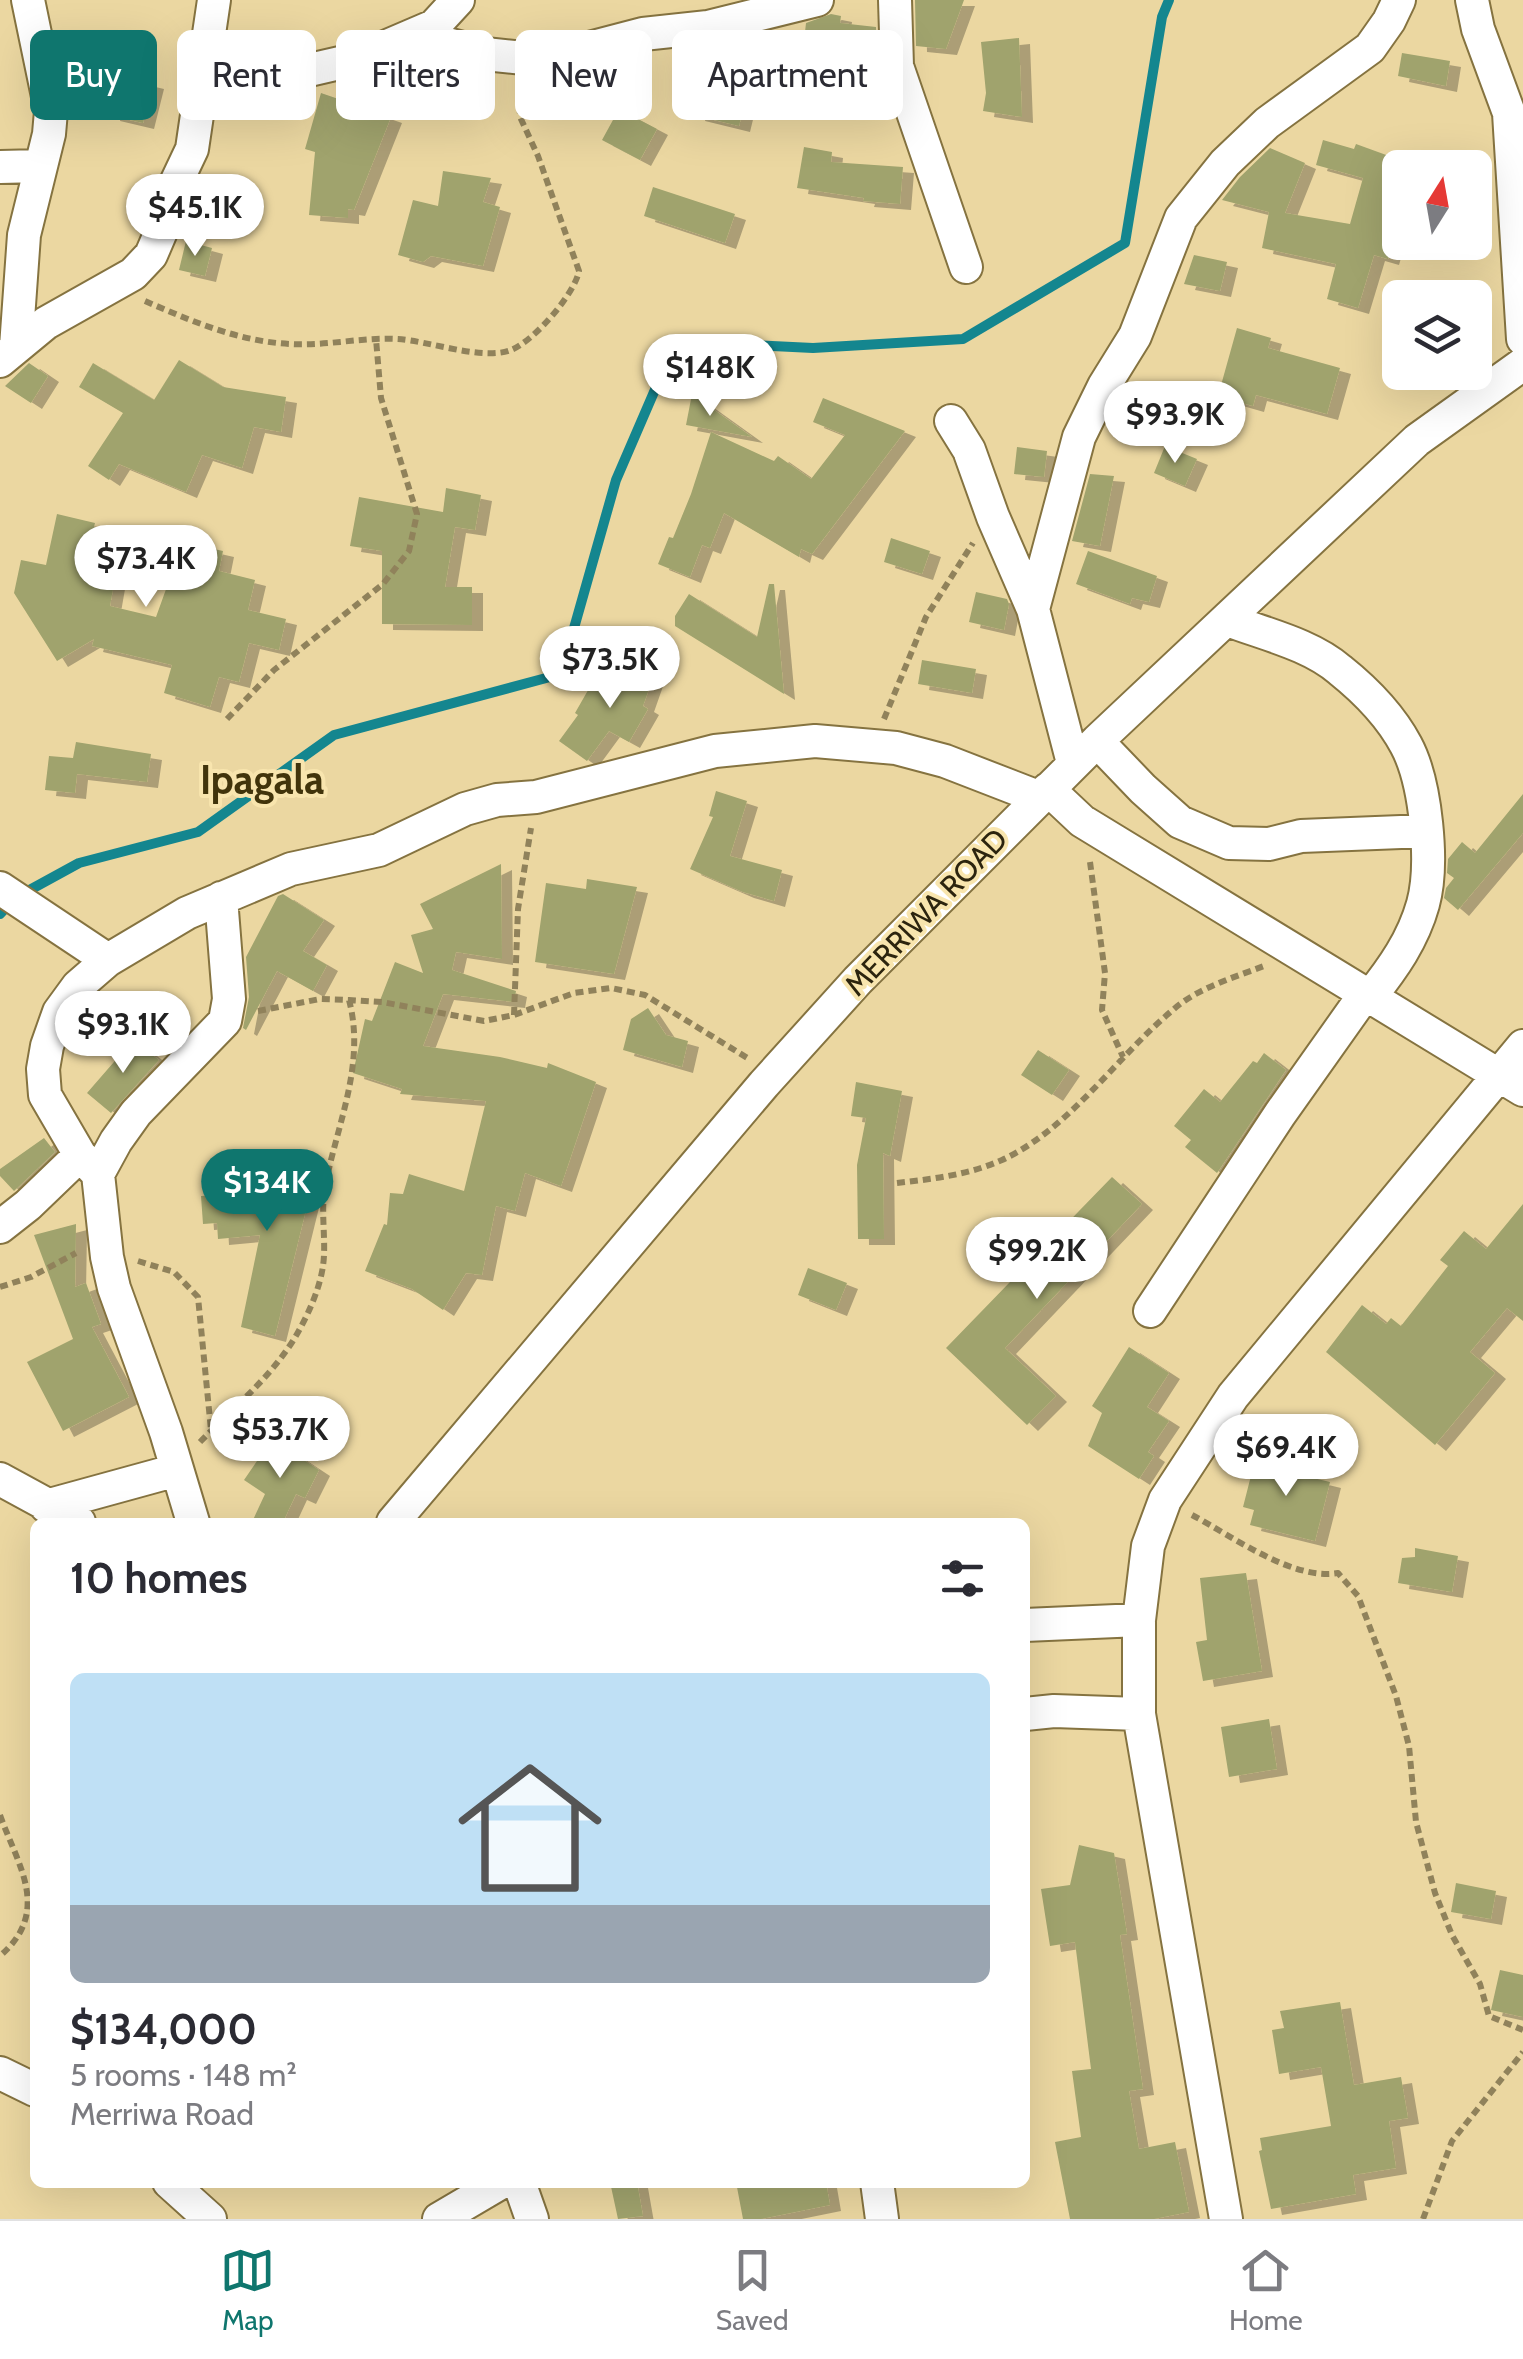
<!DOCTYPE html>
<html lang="en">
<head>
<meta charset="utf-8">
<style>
	:root { --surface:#fff; --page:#f7f7f7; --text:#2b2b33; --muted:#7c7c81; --line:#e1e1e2; --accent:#0f766e }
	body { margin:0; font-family:Cabin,sans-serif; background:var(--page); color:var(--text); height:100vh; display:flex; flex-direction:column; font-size:38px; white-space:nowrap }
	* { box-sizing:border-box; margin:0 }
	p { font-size:32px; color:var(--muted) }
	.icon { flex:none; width:55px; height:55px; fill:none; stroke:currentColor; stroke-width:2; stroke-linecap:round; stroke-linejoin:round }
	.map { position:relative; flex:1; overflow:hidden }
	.panel { position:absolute; left:30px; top:1518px; width:1000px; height:670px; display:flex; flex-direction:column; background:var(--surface); border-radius:15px; box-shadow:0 10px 40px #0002 }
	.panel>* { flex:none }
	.banner { position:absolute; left:30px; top:30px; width:1000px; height:90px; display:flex; gap:20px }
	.needle { width:65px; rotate:11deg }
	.fabs { position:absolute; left:1382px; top:150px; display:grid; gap:20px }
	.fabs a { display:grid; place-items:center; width:110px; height:110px; border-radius:15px; background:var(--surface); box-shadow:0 10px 40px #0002; font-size:50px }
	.price { position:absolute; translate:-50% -85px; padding:0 22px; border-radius:35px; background:#fff; color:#222; font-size:32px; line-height:65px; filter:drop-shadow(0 2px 5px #0008) }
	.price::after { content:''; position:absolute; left:50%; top:60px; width:30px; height:22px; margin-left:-15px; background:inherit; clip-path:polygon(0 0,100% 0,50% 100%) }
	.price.active { background:var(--accent); color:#fff }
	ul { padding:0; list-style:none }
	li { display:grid; align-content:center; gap:20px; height:530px; padding:0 40px }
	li+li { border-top:2px solid var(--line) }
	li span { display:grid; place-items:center; height:310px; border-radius:15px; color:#555 }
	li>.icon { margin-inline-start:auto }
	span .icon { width:180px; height:180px; fill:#fffc; stroke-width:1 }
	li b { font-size:42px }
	h2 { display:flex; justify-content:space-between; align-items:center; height:120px; padding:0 40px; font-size:42px }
	.pill { padding:0 35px; border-radius:15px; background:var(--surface); box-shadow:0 10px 40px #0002; font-size:35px; line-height:90px }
	.pill.active { background:var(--accent); color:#fff }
	.tab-bar { display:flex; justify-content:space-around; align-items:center; height:140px; border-top:2px solid var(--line); background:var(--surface); font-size:28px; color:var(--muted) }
	.tab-bar a { display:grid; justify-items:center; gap:5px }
	.tab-bar .active { color:var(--accent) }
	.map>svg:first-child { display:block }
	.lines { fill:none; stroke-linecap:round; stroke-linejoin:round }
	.stream { stroke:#14868f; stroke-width:10 }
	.building { fill:#a0a36d; filter:url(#shadow) }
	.minor-casing { stroke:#857340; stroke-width:36 }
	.path { stroke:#90825b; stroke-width:6; stroke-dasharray:8 5; stroke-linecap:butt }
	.minor { stroke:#fff; stroke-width:32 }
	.labels { text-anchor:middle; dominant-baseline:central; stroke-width:8; stroke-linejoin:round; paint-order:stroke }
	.street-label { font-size:30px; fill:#2c240e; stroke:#f8e5ae }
	.district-label { font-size:40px; font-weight:bold; fill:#41340b; stroke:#f8e5ae }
</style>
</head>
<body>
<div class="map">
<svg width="1523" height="2219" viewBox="0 0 1523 2219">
	<defs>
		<filter id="shadow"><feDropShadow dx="11" dy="6" stdDeviation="0" flood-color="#0004"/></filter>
	</defs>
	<rect width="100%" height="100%" fill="#ebd7a1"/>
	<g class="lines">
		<path class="stream" d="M0 914 15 898 79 863 198 832 334 735 561 674 616 480 676 341 813 348 963 339 1125 243 1162 17 1169 0"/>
	</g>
	<path class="building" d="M915 0H964L946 49 916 46Z
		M831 14 841 16 840 23 876 27 877 52 835 46 833 56 807 51 808 42 804 41 806 23Z
		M1019 38 1022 117 983 111 986 93 981 42Z
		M723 44 757 52 739 126 694 115 711 47Z
		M1402 53 1450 61 1446 86 1398 76Z
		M119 75 153 83 143 123 109 115Z
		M321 93 391 117 354 210 348 209V218L309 215 315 152 305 149Z
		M619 109 657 129 640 160 602 140Z
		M1323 140 1354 149 1356 144 1400 160V189L1384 232 1395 235 1388 259 1374 255 1358 308 1327 299 1336 264 1262 248 1269 212 1222 200 1240 177 1270 148 1305 163 1285 213 1350 224 1363 178 1316 165Z
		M804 147 832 152 831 162 903 167 900 204 863 201 864 198 797 188Z
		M443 171 491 178 483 202 500 207 483 266 431 256 423 262 398 255 413 200 438 206Z
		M653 187 735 214 725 243 644 216Z
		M186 241 212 248 205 276 179 270Z
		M1194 255 1227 262 1220 291 1184 284Z
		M1237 328 1271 338 1268 348 1340 368 1327 414 1256 395 1253 406 1218 396Z
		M179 360 223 387 286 397 281 432 254 427 242 468 202 455 186 492 119 464 109 480 88 466 123 413 79 387 93 363 154 400Z
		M29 363 48 376 31 403 5 386Z
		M692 394 752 437 686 425Z
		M823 398 905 431 812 554 801 549 799 557 724 513 710 548 702 545 690 577 658 564 669 537 673 538 691 494 711 432 774 461 778 456 811 479 845 435 813 422Z
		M1165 446 1197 459 1185 486 1154 473Z
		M1017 447 1047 451 1044 477 1014 474Z
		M1090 474 1114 476 1100 546 1072 541Z
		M446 488 481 495 475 530 455 527 445 587H472V625L382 624V551L350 546 359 497 443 512Z
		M57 514 95 523 94 527 123 532 110 606 156 617 183 542 223 551 219 571 255 580 248 610 286 619 279 650 249 643 239 682 219 677 210 707 164 693 172 665 92 646 94 639 57 661 14 593 21 560 46 565Z
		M891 538 930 551 922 574 884 562Z
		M1088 551 1157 576 1149 602 1132 598 1130 604 1076 584Z
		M769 584H774L784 694 675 626V616L689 594 757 637Z
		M976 592 1007 599 1009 604 1004 630 969 622Z
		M628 659 656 669 643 706 648 709 629 742 609 731 587 761 559 741 578 715 575 713 595 678 617 691Z
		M922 660 976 669 972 693 918 684Z
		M76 742 151 754 147 782 77 774 75 793 45 790 49 756 73 758Z
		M716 791 747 801 730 856 782 870 774 901 743 892 690 869 713 817 709 816Z
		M1523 794V833L1458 910 1444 898 1446 888 1454 878 1447 873 1448 859 1462 842 1475 853Z
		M501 864 502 959 456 952 452 970 516 991 514 1002 443 994 423 1046 500 1057 547 1068 548 1063 596 1082 561 1186 525 1173 515 1211 496 1206 482 1275 466 1273 443 1310 412 1289 365 1271 384 1224 387 1225 390 1193 403 1194 409 1174 464 1191 486 1101 400 1094 402 1089 353 1073 365 1019 372 1021 395 962 423 973 411 935 433 929 420 904Z
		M587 879 637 887 614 974 535 962 546 883 586 889Z
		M283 894 324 920 303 951 327 965 313 991 277 971 246 1030 243 1028 249 997 246 957 278 896Z
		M648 1008 666 1035 688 1041 682 1067 623 1050 631 1019Z
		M133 1040 159 1060 111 1113 87 1093Z
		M1038 1050 1069 1070 1052 1095 1021 1075Z
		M1264 1053 1286 1070 1217 1173 1185 1147 1191 1140 1174 1126 1204 1089 1220 1102 1253 1061 1257 1063Z
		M856 1082 902 1091 890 1156 883 1153 884 1239H858L857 1165 866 1118 851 1116Z
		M44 1138 55 1152 14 1191 0 1176V1169Z
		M277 1152 318 1161 275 1336 241 1327 260 1235 218 1239 217 1223 203 1224 201 1196 268 1192Z
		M1112 1177 1142 1204 1005 1348 1056 1396 1027 1425 946 1348Z
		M1523 1204V1321L1507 1308 1470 1352 1495 1373 1435 1445 1326 1352 1362 1305 1386 1324 1391 1318 1401 1326 1448 1266 1440 1260 1464 1231 1486 1249Z
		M76 1224 75 1287 86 1283 101 1324 92 1327 129 1397 63 1431 27 1362 73 1339 34 1235Z
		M808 1268 847 1283 836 1310 798 1295Z
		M1129 1347 1169 1373 1147 1407 1169 1421 1148 1452 1154 1456 1139 1479 1088 1446 1102 1413 1092 1406Z
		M272 1439 319 1470 305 1498 296 1494 283 1522H252L265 1494 244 1480Z
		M1276 1458 1308 1466 1305 1476 1330 1482 1315 1541 1250 1525 1254 1510 1243 1507 1254 1464 1274 1468Z
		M1415 1548 1458 1556 1452 1592 1398 1583 1402 1558 1415 1557Z
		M1246 1573 1262 1671 1203 1681 1196 1642 1207 1640 1200 1578Z
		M1269 1719 1277 1769 1229 1777 1221 1727Z
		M1079 1845 1114 1853 1127 1934 1120 1935 1143 2089 1129 2091 1139 2149 1175 2142 1189 2212 1154 2219H1070L1055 2142 1081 2137 1072 2071 1091 2069 1075 1942 1050 1946 1041 1889 1070 1885Z
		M1456 1883 1496 1891 1491 1919 1451 1912Z
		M1500 1970 1523 1975V2017L1491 2010Z
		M1340 2002 1354 2085 1401 2077 1408 2118 1389 2121 1396 2168 1353 2175 1356 2194 1271 2209 1259 2151 1262 2150 1260 2138 1331 2126 1321 2067 1279 2074 1272 2030 1284 2028 1280 2011Z
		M610 2182H637L643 2216 618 2219Z
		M736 2182H826L830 2205 761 2219H743Z"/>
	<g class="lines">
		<defs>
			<path id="minor" d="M895 0 897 66 966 267
				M1472 0 1478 29 1509 113 1523 339
				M413 35 485 54 533 59 555 57 643 34 708 27 817 0
				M201 95 357 59 434 26 458 0
				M0 167 40 166
				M16 347 24 235 49 134 51 111 28 0
				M0 361 46 323 133 274 151 255 166 220 174 187 192 149 214 0
				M951 421 969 450 993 517 1033 609 1073 763
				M1033 609 1079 437 1104 386 1135 336 1181 218 1225 163 1267 123 1370 48 1389 21 1399 0
				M1228 620C1264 634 1310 644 1340 670 1365 690 1391 717 1406 745 1426 782 1434 864 1423 904 1413 940 1393 968 1370 997
				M1097 741 1143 789 1180 822 1229 843 1269 844 1301 836 1426 831
				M1048 789 1082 821 1523 1090
				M0 888 108 960
				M98 1174 116 1141 136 1113 225 1021 229 999 221 898
				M0 1227 28 1205 80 1155
				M1150 1311 1280 1114 1365 994
				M0 1479 79 1522
				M46 1506 177 1470
				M193 1522 166 1432 114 1288 107 1257 98 1174 80 1155 45 1095 43 1069 47 1046 59 1012 78 986 108 960 187 913 291 869 379 850 465 809 497 800 536 797 715 751 815 741 896 748 945 761 1038 797
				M393 1522 764 1084 858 980 1097 741 1417 440 1523 364
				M1025 1625 1139 1620
				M1025 1714 1054 1711 1139 1714
				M0 2073 35 2090
				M169 2182 210 2219
				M519 2182 532 2219
				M877 2182 882 2219
				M439 2219 502 2182
				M1226 2219 1139 1714V1620L1148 1546 1165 1500 1233 1396 1523 1046"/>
		</defs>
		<use href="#minor" class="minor-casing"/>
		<path class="path" d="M145 301C191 321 240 342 291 344 327 346 362 337 398 339 429 341 483 361 511 350 534 341 574 295 579 271L538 156 520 117 519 87
			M227 719 274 670 383 584 409 551 417 514 381 398 376 339
			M884 719 926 617 973 543
			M1090 862 1105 973 1102 1010 1123 1057
			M258 1011 320 999 349 1000 382 1002 484 1021 514 1015 574 993 611 988 645 995 749 1059
			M514 1015 518 909 531 828
			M897 1183C932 1179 968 1175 1002 1160 1071 1128 1116 1057 1174 1009 1198 988 1235 977 1264 966
			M138 1261 174 1272 198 1297 211 1430
			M0 1287 31 1277 76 1253
			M200 1442C233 1408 273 1376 297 1334 310 1311 323 1282 324 1255 325 1233 321 1209 325 1187 337 1124 366 1064 349 1000
			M1192 1515C1232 1536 1293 1581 1338 1573L1358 1596 1396 1696 1409 1746 1416 1822 1435 1893 1452 1935 1480 1984 1489 2016 1523 2030
			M0 1815C18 1866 52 1911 0 1956
			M1423 2219 1452 2141 1523 2052"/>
		<use href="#minor" class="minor"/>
	</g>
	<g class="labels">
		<g class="street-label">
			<text transform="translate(926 912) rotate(-46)">MERRIWA ROAD</text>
		</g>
		<g class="district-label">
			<text x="262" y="779">Ipagala</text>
		</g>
	</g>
</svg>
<div class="fabs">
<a><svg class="needle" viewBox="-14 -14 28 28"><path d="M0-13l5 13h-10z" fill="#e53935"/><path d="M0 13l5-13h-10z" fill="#7c7c81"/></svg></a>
<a><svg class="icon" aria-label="layers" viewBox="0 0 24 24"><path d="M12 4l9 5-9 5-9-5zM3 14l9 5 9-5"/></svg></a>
</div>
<b class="price" style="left:195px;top:259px">$45.1K</b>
<b class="price" style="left:710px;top:419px">$148K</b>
<b class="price" style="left:1175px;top:466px">$93.9K</b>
<b class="price" style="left:146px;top:610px">$73.4K</b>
<b class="price" style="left:610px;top:711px">$73.5K</b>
<b class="price" style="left:123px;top:1076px">$93.1K</b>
<b class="price active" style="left:267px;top:1234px">$134K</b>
<b class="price" style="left:1037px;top:1302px">$99.2K</b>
<b class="price" style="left:280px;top:1481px">$53.7K</b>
<b class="price" style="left:1286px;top:1499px">$69.4K</b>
<div class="banner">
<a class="pill active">Buy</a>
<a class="pill">Rent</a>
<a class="pill">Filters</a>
<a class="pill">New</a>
<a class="pill">Apartment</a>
</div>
<section class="panel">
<h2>10 homes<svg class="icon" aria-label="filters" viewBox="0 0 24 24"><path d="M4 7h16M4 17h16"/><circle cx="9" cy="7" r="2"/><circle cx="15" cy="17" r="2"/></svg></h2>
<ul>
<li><span style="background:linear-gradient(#bfe0f5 75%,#9aa5b1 0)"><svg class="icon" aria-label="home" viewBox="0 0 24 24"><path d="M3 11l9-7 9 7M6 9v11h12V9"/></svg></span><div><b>$134,000</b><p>5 rooms · 148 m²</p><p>Merriwa Road</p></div></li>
</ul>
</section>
</div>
<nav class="tab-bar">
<a class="active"><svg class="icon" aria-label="map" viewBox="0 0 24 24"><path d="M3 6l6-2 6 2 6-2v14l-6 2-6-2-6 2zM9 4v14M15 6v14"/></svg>Map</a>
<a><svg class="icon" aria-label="saved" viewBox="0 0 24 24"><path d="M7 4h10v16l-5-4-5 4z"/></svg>Saved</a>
<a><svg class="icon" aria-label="home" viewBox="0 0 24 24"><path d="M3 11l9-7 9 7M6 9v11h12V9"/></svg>Home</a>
</nav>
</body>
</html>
